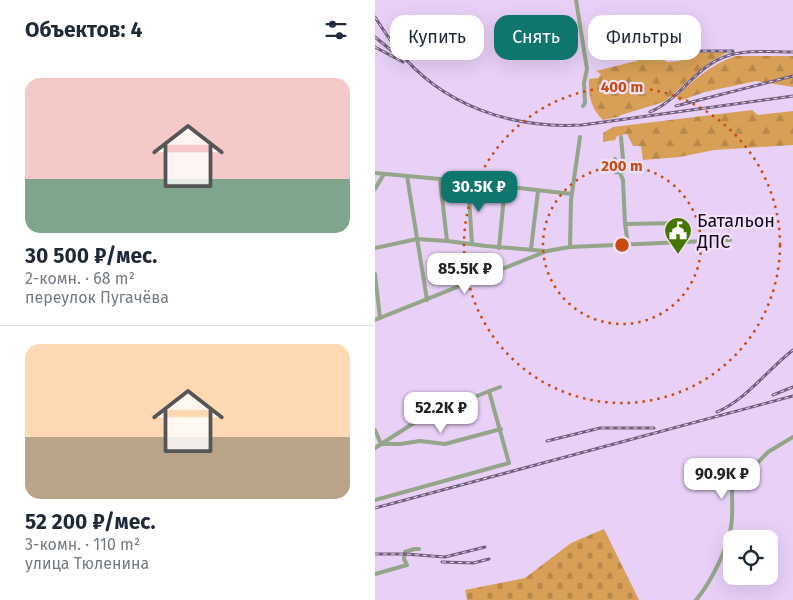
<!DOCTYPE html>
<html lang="ru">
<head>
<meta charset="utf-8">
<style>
	:root { --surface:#fff; --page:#f6f6f7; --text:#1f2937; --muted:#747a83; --line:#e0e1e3; --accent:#0f766e }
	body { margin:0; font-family:"Fira Sans",sans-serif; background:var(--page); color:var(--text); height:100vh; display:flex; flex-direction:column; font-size:19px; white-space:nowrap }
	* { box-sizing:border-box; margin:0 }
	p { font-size:16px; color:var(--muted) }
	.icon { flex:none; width:28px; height:28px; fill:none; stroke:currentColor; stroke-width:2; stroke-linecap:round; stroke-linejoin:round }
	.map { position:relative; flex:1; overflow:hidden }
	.drawer { display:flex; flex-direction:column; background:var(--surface); width:375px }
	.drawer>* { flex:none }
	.guide { position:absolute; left:15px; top:15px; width:328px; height:45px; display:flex; gap:10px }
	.fabs { position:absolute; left:348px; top:530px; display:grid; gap:10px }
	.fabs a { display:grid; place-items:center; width:55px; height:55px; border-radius:10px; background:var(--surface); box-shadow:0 5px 20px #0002; font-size:25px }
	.price { position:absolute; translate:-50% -42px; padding:0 11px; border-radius:10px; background:#fff; color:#222; font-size:16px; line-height:32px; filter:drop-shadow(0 1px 2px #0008) }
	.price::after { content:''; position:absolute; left:50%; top:30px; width:15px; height:11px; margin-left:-8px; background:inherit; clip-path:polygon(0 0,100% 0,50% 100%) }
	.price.selected { background:var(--accent); color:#fff }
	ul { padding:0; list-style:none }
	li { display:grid; align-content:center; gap:10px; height:265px; padding:0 25px }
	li+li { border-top:1px solid var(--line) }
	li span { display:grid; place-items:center; height:155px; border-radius:15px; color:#555 }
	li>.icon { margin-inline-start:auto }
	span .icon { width:90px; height:90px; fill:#fffc; stroke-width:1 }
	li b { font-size:21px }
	h2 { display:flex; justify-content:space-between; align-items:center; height:60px; padding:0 25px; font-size:21px }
	.chip { padding:0 18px; border-radius:15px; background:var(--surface); box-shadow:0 5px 20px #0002; font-size:18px; line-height:45px }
	.chip.selected { background:var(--accent); color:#fff }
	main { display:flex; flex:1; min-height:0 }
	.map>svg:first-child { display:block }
	.forest { fill:url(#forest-firs) }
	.cemetery { fill:url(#cemetery-stones) }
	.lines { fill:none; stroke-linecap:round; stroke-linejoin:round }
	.minor { stroke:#94a589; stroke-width:4 }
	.rail-casing { stroke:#715f7c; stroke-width:3 }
	.rail { stroke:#f1e1fb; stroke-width:1; stroke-dasharray:4; stroke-linecap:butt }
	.ring { fill:none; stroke:#c84c0e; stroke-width:2.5; stroke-dasharray:2.5 5 }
	.labels { text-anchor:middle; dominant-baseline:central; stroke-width:4.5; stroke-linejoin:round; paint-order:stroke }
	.poi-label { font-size:18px; fill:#13051a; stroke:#f1e1fb; text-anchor:start }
	.centre { fill:#c84c0e; stroke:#f1e1fb; stroke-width:2.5 }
	.ring-label { font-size:15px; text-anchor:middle; font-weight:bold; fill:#c84c0e; stroke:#f1e1fb; stroke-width:4.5; stroke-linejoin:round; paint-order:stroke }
</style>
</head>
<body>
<main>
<section class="drawer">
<h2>Объектов: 4<svg class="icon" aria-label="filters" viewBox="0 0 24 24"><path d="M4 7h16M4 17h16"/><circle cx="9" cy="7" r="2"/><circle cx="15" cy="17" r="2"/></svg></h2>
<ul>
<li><span style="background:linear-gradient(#f6c9c9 65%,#7fa58c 0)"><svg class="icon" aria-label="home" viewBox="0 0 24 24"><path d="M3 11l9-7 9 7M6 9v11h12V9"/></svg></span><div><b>30 500 ₽/мес.</b><p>2-комн. · 68 m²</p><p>переулок Пугачёва</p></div></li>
<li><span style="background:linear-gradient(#ffd9b3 60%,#b9a48a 0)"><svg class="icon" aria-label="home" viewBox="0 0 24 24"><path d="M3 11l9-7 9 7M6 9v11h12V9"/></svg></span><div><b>52 200 ₽/мес.</b><p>3-комн. · 110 m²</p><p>улица Тюленина</p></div></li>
</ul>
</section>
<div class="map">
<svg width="418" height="600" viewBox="0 0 418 600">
	<defs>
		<pattern id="forest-firs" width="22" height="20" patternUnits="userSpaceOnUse" patternTransform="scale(1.25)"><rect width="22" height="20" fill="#d8a057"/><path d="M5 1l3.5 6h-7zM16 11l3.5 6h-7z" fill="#b8884b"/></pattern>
		<pattern id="cemetery-stones" width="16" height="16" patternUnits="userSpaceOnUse" patternTransform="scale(1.25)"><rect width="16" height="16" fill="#d8a057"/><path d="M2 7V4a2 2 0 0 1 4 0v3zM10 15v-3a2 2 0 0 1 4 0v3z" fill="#b8884b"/></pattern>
	</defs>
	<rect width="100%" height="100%" fill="#e8d0f7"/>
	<path class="forest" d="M353 52 335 62 289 102 246 115 243 117 228 120C216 109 213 94 214 79L223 78 226 74 221 71 265 60H271L288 56 291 62 305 61 309 58 295 55 296 53Z
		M361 56H418V87L381 81 330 92 304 101 301 96C321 79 336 64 361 56Z
		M377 110 383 115 418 111V145L339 150 305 157 268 160 266 146H258L252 134 242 136 240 140 228 142V133L238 127Z"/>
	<path class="cemetery" d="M229 529 264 600H92L90 590 150 578 196 543Z"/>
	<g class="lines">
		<path class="minor" d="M201 0 212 69 209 83 210 103 208 106
			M246 137 249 171 245 173 248 180 250 224 253 244
			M240 159V172L245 173
			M0 173 65 179 197 194
			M32 176 52 300
			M65 179 72 241
			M93 182 97 244
			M0 189 9 174
			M250 224 303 223V241
			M195 247 196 200 205 137
			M0 248 42 239 72 241 111 246 170 251
			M124 248 130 186
			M156 249 163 191
			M0 274 5 318
			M0 320 172 251 195 247 355 240
			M0 430 6 444H25L45 441 70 444 126 429
			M0 448 48 417 125 387
			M0 500 134 463 114 391
			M0 574 32 565 29 559 30 552 39 549H44
			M321 600C335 584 353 548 356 527 358 515 357 503 357 491L359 487 393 452 418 437"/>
		<defs>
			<path id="rail" d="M0 17C7 28 14 39 22 49 67 106 137 129 207 125L418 96
				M0 37 17 51
				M0 47 28 62
				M296 51H358
				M301 106 418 76
				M275 112C304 100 320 68 349 57 370 49 396 52 418 52
				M398 395 418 387
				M342 412C372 399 392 370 418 350
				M172 441 225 428H279
				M0 508 418 396
				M0 554H30L70 557 110 547
				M67 562 98 563 114 559"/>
		</defs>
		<use href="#rail" class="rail-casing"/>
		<use href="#rail" class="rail"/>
	</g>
	<g class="ring">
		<circle cx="247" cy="245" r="79"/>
		<circle cx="247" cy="245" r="158"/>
	</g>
	<defs>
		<symbol id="civic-pin" viewBox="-11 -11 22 30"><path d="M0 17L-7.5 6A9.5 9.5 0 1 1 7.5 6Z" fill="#447600" stroke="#f1e1fb"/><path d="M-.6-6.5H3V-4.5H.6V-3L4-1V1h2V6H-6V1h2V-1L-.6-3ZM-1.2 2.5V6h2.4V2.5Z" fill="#fff"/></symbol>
	</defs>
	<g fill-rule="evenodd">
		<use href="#civic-pin" x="287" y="215" width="32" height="43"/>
	</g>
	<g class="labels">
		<g class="poi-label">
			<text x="322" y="221">Батальон<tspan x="322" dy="21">ДПС</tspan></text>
		</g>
	</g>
	<circle cx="247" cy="245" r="8" class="centre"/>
	<g class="ring-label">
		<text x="247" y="92">400 m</text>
		<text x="247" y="171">200 m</text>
	</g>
</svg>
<div class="fabs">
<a><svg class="icon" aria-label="locate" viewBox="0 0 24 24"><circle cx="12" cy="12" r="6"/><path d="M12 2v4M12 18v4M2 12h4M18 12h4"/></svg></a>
</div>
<b class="price selected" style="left:104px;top:213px">30.5K ₽</b>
<b class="price" style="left:90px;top:295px">85.5K ₽</b>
<b class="price" style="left:66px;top:434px">52.2K ₽</b>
<b class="price" style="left:347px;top:500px">90.9K ₽</b>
<div class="guide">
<a class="chip">Купить</a>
<a class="chip selected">Снять</a>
<a class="chip">Фильтры</a>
</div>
</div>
</main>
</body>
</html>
